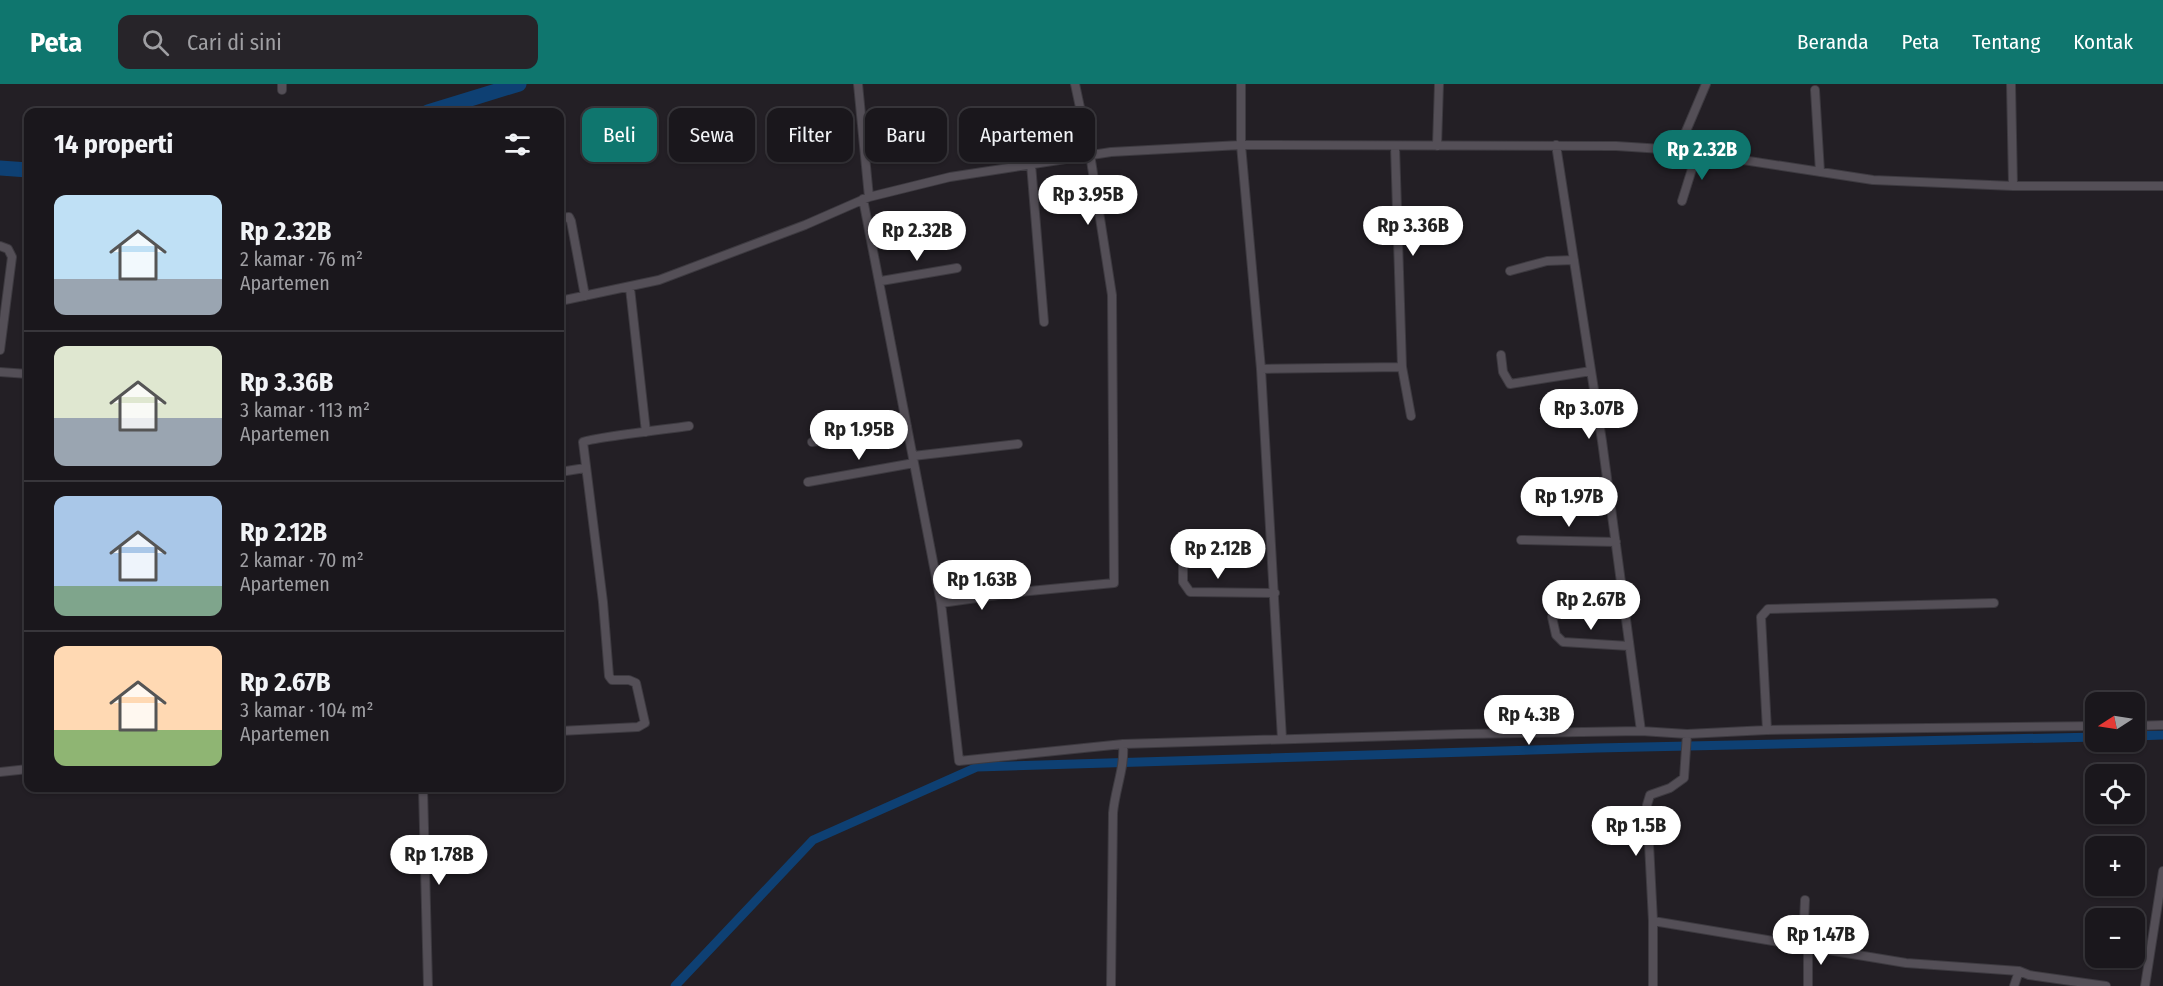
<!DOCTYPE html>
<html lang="id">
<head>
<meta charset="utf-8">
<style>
	:root { --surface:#1a171c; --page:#272429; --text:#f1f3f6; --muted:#9f9fa3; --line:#38363b; --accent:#0f766e }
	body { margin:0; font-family:"Fira Sans Condensed",sans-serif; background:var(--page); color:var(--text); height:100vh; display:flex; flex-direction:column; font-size:22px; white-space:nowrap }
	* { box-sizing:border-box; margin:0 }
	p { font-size:20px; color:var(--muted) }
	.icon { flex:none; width:33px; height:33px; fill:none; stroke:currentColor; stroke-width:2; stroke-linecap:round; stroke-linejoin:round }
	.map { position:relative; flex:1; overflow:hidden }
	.drawer { position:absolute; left:24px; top:24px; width:540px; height:684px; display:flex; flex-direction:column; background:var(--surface); border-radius:12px; box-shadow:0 2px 4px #0004,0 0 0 2px var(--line) }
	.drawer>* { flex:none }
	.banner { position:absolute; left:582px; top:24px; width:570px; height:54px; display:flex; gap:12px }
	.needle { width:39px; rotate:258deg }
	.controls { position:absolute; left:2085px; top:608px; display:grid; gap:12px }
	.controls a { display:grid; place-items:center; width:60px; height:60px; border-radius:12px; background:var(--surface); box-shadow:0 2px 4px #0004,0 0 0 2px var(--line); font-size:30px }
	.price { position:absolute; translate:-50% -51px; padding:0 14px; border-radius:21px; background:#fff; color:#222; font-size:20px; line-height:39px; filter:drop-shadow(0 2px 3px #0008) }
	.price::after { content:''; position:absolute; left:50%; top:36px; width:18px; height:14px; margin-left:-9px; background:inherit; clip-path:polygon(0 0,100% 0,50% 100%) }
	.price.selected { background:var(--accent); color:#fff }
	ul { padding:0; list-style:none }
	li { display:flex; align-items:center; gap:18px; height:150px; padding:0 30px }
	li+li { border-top:2px solid var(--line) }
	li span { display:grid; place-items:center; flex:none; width:168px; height:120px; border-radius:12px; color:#555 }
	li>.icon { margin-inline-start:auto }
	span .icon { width:72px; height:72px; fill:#fffc; stroke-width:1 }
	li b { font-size:26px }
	h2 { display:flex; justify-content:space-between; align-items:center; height:72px; padding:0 30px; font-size:26px }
	.pill { padding:0 21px; border-radius:12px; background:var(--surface); box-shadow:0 2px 4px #0004,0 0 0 2px var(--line); font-size:21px; line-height:54px }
	.pill.selected { background:var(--accent); color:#fff }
	header { display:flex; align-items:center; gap:36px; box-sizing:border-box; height:84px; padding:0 30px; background:var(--accent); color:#fff }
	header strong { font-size:28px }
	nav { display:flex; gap:33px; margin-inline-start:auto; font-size:21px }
	.search { width:420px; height:54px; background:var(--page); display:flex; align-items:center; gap:15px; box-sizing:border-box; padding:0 21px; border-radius:12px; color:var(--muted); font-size:22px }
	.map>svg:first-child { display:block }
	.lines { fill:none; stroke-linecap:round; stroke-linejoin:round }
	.canal { stroke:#0e4073; stroke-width:9 }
	.river { stroke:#0e4073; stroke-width:15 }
	.street-casing { stroke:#3d3a40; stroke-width:10 }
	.street { stroke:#544f57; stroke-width:8 }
</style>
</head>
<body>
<header>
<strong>Peta</strong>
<div class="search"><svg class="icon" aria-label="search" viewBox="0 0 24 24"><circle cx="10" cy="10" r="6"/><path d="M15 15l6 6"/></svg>Cari di sini</div>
<nav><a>Beranda</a><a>Peta</a><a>Tentang</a><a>Kontak</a></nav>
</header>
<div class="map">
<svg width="2163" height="902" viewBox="0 0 2163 902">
	<rect width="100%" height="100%" fill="#231f25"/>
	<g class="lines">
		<path class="canal" d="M2134 652 2163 651
			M675 902 813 756 977 683 1597 664 2096 653"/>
		<path class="river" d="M428 28 519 0
			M0 84 28 86"/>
		<defs>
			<path id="street" d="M282 0V6
				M858 0 869 113
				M1241 0V61L1261 285 1282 655
				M2011 0 2013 102
				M1815 6 1820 88
				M1556 61 1602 357 1641 647
				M1395 62 1402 283
				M1437 62 1439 0
				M1678 66 1706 0
				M1031 80 1044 238
				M863 115 941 519 959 677 1123 660 1461 650 1641 647 1687 650 1767 646 2096 642
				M1682 117 1697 69
				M560 134 569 133 571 137 585 212
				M0 162 8 165 12 173 0 266
				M1510 187 1547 177 1574 176
				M881 197 957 184
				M630 204 646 348
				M560 217 659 196 805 141 869 113 950 93 1111 68 1241 61 1616 62 1678 66 1873 96 2013 102H2163
				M1501 271 1503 288 1510 300 1591 287
				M1261 285 1402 283 1411 332
				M0 288 28 290
				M1559 318 1595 313
				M812 358 907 342
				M913 372 1018 360
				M560 388 585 384
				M808 398 914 379
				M1521 456 1616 458
				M1183 461V498L1190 508 1275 509
				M941 519 1019 508 1114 499 1112 211 1090 70 1075 0
				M1552 533 1556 551 1563 558 1629 562
				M2134 642 2163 641
				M1767 646 1761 533 1768 525 1994 519
				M560 647 638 643 645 639 636 599 629 596H612L609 592 603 518 583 358C589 354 675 344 689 342
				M0 688 28 685
				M423 704 428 902
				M1653 837 1906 879 2019 887 2029 891 2106 902
				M1803 861 1805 816
				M1111 902 1113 729C1115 705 1125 684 1123 660
				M1653 902V837L1647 721 1650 711 1670 704 1684 694 1687 650
				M1808 902V862
				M2014 902 2019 887
				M2145 902 2163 787"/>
		</defs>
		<use href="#street" class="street-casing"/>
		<use href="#street" class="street"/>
	</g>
</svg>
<div class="controls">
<a><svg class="needle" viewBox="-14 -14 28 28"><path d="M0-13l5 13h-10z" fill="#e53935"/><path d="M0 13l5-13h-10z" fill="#9f9fa3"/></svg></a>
<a><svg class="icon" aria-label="locate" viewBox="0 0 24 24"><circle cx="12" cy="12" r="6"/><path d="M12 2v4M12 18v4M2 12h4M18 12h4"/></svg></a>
<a>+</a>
<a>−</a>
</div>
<b class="price selected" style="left:1702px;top:97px">Rp 2.32B</b>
<b class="price" style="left:1088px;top:142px">Rp 3.95B</b>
<b class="price" style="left:1413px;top:173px">Rp 3.36B</b>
<b class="price" style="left:917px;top:178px">Rp 2.32B</b>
<b class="price" style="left:1589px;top:356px">Rp 3.07B</b>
<b class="price" style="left:859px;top:377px">Rp 1.95B</b>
<b class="price" style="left:1569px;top:444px">Rp 1.97B</b>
<b class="price" style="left:1218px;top:496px">Rp 2.12B</b>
<b class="price" style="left:982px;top:527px">Rp 1.63B</b>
<b class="price" style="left:1591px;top:547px">Rp 2.67B</b>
<b class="price" style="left:1529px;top:662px">Rp 4.3B</b>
<b class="price" style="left:1636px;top:773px">Rp 1.5B</b>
<b class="price" style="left:439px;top:802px">Rp 1.78B</b>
<b class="price" style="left:1821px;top:882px">Rp 1.47B</b>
<div class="banner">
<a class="pill selected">Beli</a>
<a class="pill">Sewa</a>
<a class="pill">Filter</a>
<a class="pill">Baru</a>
<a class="pill">Apartemen</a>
</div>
<section class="drawer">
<h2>14 properti<svg class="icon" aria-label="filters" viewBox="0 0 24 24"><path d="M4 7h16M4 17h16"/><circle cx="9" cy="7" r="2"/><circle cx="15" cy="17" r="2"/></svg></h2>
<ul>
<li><span style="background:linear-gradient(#bfe0f5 70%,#9aa5b1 0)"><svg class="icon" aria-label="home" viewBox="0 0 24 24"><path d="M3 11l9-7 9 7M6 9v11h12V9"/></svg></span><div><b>Rp 2.32B</b><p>2 kamar · 76 m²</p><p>Apartemen</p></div></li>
<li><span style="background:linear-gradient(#dfe7d0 60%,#9aa5b1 0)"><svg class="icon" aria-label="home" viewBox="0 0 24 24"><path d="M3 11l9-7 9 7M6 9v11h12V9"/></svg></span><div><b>Rp 3.36B</b><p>3 kamar · 113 m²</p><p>Apartemen</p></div></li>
<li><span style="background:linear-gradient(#a9c7e8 75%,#7fa58c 0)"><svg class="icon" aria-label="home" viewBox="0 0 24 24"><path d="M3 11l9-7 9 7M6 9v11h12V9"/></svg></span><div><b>Rp 2.12B</b><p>2 kamar · 70 m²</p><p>Apartemen</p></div></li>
<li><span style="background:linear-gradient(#ffd9b3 70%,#8fb573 0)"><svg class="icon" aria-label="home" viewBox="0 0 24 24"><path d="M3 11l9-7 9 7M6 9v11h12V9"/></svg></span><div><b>Rp 2.67B</b><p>3 kamar · 104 m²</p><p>Apartemen</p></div></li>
</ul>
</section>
</div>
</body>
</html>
